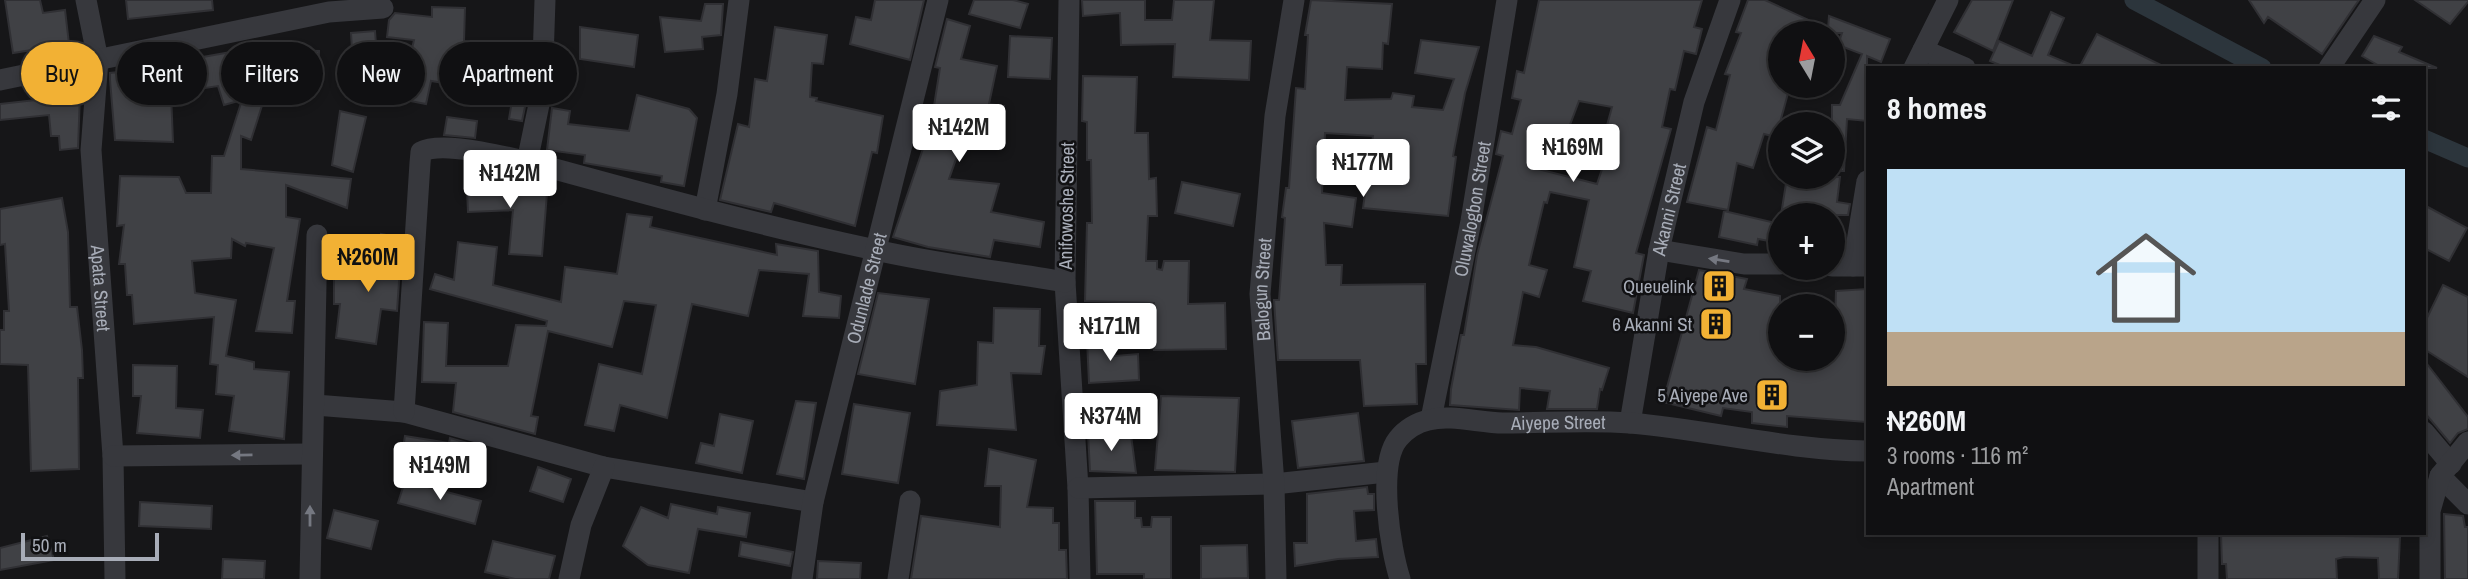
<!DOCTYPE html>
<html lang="en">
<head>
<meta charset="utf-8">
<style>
	:root { --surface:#101012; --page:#19191b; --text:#f1f3f6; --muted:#9c9d9f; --line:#303032; --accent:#f2b134 }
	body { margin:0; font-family:"Archivo Narrow",sans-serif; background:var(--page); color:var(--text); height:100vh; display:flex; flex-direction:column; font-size:26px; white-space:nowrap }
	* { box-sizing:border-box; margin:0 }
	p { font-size:23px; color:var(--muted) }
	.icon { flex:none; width:38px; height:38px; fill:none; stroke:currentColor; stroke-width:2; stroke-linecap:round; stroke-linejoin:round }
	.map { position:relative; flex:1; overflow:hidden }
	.drawer { position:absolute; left:1866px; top:66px; width:560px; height:469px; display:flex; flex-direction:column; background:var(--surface); border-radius:0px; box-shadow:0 4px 10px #0003,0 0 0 2px var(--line) }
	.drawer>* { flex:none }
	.hud { position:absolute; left:21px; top:42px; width:665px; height:63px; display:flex; gap:14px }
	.needle { width:46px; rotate:350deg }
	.fabs { position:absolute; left:1768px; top:21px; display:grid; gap:14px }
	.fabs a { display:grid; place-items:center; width:77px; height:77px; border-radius:50%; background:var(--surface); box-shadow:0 4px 10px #0003,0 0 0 2px var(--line); font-size:35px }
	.scale { position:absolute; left:21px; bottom:18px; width:138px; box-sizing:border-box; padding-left:7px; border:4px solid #a8adb8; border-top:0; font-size:19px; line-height:24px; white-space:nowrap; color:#a8adb8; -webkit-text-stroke:5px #111113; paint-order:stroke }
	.price { position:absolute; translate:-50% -60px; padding:0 16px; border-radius:7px; background:#fff; color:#222; font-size:23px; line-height:46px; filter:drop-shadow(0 2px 4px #0008) }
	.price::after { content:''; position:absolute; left:50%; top:42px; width:21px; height:16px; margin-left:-10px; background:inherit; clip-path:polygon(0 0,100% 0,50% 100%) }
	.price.active { background:var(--accent); color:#111 }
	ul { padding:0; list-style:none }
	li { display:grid; align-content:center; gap:14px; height:371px; padding:0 21px }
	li+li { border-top:2px solid var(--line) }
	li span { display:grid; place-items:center; height:217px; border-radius:0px; color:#555 }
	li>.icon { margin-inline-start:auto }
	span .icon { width:126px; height:126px; fill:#fffc; stroke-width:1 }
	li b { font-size:30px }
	h2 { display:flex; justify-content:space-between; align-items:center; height:84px; padding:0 21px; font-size:30px }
	.chip { padding:0 24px; border-radius:32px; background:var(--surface); box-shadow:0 4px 10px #0003,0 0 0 2px var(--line); font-size:24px; line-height:63px }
	.chip.active { background:var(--accent); color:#111 }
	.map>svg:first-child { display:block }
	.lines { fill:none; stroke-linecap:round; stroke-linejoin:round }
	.canal { stroke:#2c353c; stroke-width:19 }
	.building { fill:#404145; stroke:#303034; stroke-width:2; fill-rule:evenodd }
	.minor { stroke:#37383d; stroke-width:21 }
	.oneway { fill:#757881 }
	.labels { text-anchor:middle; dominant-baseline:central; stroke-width:5; stroke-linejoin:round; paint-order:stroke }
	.street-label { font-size:19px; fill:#a8adb8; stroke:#111113 }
	.poi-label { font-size:19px; fill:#a8adb8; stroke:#111113; text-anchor:end }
</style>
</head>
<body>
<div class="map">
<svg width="2468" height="579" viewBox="0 0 2468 579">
	<rect width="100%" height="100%" fill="#161618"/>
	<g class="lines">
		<path class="canal" d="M2134 0 2262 68
			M2424 139 2468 158"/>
	</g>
	<path class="building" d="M5 0H40L43 13 65 10 69 44 13 53Z
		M126 0H212L213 10 128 19Z
		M875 0H924L910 60 850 44 856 17 871 20Z
		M974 0H1013L1028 4 1020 28 969 14Z
		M1082 0H1145V20H1172L1174 0H1214L1210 40 1251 41 1249 80 1173 77 1175 44 1121 45 1120 13 1083 16Z
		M1311 0 1392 4 1388 44 1383 43 1382 69 1347 67 1345 100 1391 99 1393 93 1414 96 1412 107 1443 110 1454 79 1415 73 1421 40 1479 47 1465 93 1453 156 1456 157 1448 216 1363 208 1373 136 1325 133 1322 193 1356 198 1352 227 1324 223 1326 265H1342L1341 285 1425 284 1426 364H1416L1417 404 1364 406 1360 360H1278L1274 300H1279L1285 218 1282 217 1286 188H1289L1296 88 1305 89 1308 35H1305Z
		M1539 0H1702L1694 27 1702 29 1696 54 1684 51 1675 90 1670 89 1662 127 1671 129 1636 253 1644 255 1633 313 1583 301 1591 271 1574 267 1589 200 1550 192 1547 203 1544 202 1529 265 1547 270 1539 297 1523 292 1513 345 1536 347 1609 368 1602 390 1600 389 1597 409H1547L1550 391 1520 388 1519 410 1450 405 1451 389 1461 335H1464L1477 255 1503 156 1496 154 1501 131 1512 134 1521 100 1512 98 1517 71 1524 73ZM1579 101 1612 107 1603 140 1611 142 1597 184 1534 168 1542 133 1565 138Z
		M1748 0H1765L1828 29 1829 16 1890 39 1881 62 1867 56V121L1847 119 1844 171H1832V105H1840L1862 54 1838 45 1842 33H1780V86H1790L1776 137 1764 134 1753 168 1737 163 1728 210 1687 202 1707 127 1716 130 1730 75 1725 74 1741 33 1736 32Z
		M1972 0H2013L1993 51 1954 32Z
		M2249 0H2359L2322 54 2268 17 2264 23Z
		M2415 0H2468V2L2450 24Z
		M705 4H723L721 35 702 37 703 49 665 52 660 17 701 21Z
		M432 7 465 8 464 41 511 49 510 53 530 57 529 88 522 121 509 119 513 94 431 81 426 104 400 99 402 92 344 84 346 65 353 66 351 33 375 31 378 70 406 74 414 40 387 37 389 20 395 13 432 17Z
		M2051 12 2064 18 2048 55 2079 68 2097 34 2167 68H2007L1990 61 1999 41 2032 56Z
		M947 19 970 26 961 59 997 66 989 104 1004 106 999 131 968 125 949 179 999 184 991 212 1044 222 1040 247 994 240 990 257 928 247 893 237 931 125 940 68 935 67Z
		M580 27 638 35 634 67 580 59Z
		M775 27 827 35 823 64 812 63 810 97 817 98 816 101 883 116 877 153 872 152 855 226 774 203 771 212 720 200 738 124 749 127 755 79 767 81Z
		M1010 36 1052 38 1050 79 1008 77Z
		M2374 36 2402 47 2399 52 2437 68H2383L2362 56Z
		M282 43 280 50 319 51 318 78 275 74 274 67 272 74 253 71 252 76 227 75 226 83 266 93 251 140 241 136V169L351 179 347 208 286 185V217L300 219 287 301H295L292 333 256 331 274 248 246 243 245 246 232 239 231 258 192 261 195 293 236 300 226 356 254 362V369L289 372 284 439 229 431 234 396 216 394 218 365 210 364 214 317 134 324 132 295H127L125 264H119L124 225 117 226 120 176 179 177 186 193H211L212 156H224L242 100 224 105 218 86 171 93 173 142 115 140 110 80V73L174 66 172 58 196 53 197 58Z
		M1083 76 1137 77 1135 133H1148L1149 179 1156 178 1157 216H1148L1146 261H1157V269L1162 270 1164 261H1189L1188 304 1225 303 1226 349 1154 350V303L1085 301 1087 223H1092L1091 160H1087V122L1082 121Z
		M80 95 78 148 60 150 59 136H51L49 115 0 120V104Z
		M637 95 689 109 697 118 684 186 661 182 662 176 584 163 585 155 547 150 552 108 570 111 568 124 629 131Z
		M340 111 366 117 353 172 332 165Z
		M447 117 477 121 475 138 444 135Z
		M466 167 494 168 495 188 547 193 542 256 509 254 513 210 468 212Z
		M1787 177H1840L1837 202 1850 204 1848 215H1781Z
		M1182 182 1240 194 1233 226 1175 213Z
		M62 198 68 232 70 307H77L82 350 83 378H78L79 469 31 471 28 365 0 364V330H4V311H9L5 244 0 245V209Z
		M2424 205 2467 228 2449 261 2424 248Z
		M1724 211 1780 224V243L1758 239 1757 245 1719 237Z
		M627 214 652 217 650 227 777 255 776 244 818 251 819 292 841 296 839 318 803 316 809 274 759 270 748 316 692 304 667 418 620 405 614 431 585 425 599 364 642 374 656 305 624 301 612 347 548 331 531 416 538 417 535 434 453 412 456 383 422 382 424 322 448 323 446 366H508L516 325 546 326 547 321 430 289 435 274 454 280 458 242 497 247 493 285 561 302 565 267 617 274Z
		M381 234 402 238 397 311 381 309 376 344 336 338 340 304H334V268H381Z
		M1699 270 1747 279 1744 289 1780 296V359H1834L1836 291 1867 289 1866 422 1787 416V427L1752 423V412L1723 408 1721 416 1663 402Z
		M2443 285 2468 297V377L2424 349V324Z
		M878 293 929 299 915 384 858 374Z
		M994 308 1040 309 1039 346H1045L1041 374 1011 373 1016 430 937 425 940 391 977 385 978 342 993 343Z
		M1114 339 1115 356 1138 354 1139 380 1089 383 1087 340Z
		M2424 360 2468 417V429L2458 433 2450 443 2424 412Z
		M133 365 177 366 176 408 203 410 200 438 137 433 141 396H133Z
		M1161 396 1239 398 1235 472 1155 470Z
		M796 401 816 403 804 479 777 474Z
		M854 404 910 413 898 483 842 474Z
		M1358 413 1364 461 1298 468 1292 421Z
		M720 414 753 421 742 473 696 463 701 443 714 446Z
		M1088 433 1131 435 1136 473 1090 471Z
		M405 436 449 443 450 438 485 448 481 468 402 454Z
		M989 449 1036 460 1027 507 1053 508V523H1059V550H1066L1067 579H911L921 516 1000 527 1001 486H985Z
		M538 467 571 479 563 502 530 491Z
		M405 481 481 501 475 524 398 503Z
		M1367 487 1368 494H1374V510L1354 511 1356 541 1376 539 1378 557 1338 559 1295 566 1294 543H1307V494Z
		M1095 501H1135V518H1141L1142 527H1151L1152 517H1171V579H1144V574H1097Z
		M140 502 212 506 211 529 139 526Z
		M671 504 717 514 718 507 750 513 746 537 698 529 689 573 648 565 623 546 641 507 668 518Z
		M334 510 378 521 371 549 327 538Z
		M2444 514 2463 516 2465 527H2468V579H2445Z
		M2221 534 2400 537 2398 579H2379L2378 558 2344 557 2336 559 2337 579H2227L2226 564H2222Z
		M47 536 54 560 0 570V548Z
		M493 541 555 556 549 579H515L485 572Z
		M741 542 793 552 790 566 739 556Z
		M1247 545 1248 578 1201 579V546Z
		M223 559 265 561 264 579H222Z
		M818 561 861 563 860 579H817Z"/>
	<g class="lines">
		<g class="minor">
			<path id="s1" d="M86 0 98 60 91 150 113 456 115 579"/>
			<path d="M1069 0 1065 282 1078 488 1080 579"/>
			<path d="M1923 50 1965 68"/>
			<path d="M1914 68 1948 0"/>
			<path d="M2329 68 2375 0"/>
			<path d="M0 80 329 12 383 8"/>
			<path d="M527 162 542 90 545 0"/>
			<path d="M705 210 727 94 739 0"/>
			<path d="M1659 250 1744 264H1780"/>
			<path d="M1832 266H1865"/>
			<path d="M1853 266 1867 181"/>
			<path d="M315 405 404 412 604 467 813 502"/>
			<path d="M404 412 420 163 421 152C444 139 524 161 551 168 657 197 763 226 871 249 935 264 1001 271 1065 282"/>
			<path id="s2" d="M1431 419 1471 221 1507 0"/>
			<path id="s3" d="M1630 423 1659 250 1694 102 1730 0"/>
			<path d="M2424 432 2451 464"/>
			<path d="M113 456 310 454"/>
			<path d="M2440 476 2468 504"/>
			<path d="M1078 488 1274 484 1386 472"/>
			<path d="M2208 534V579"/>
			<path d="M310 579 317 235"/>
			<path d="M569 579 581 525 604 467"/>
			<path id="s4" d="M802 579 813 502 938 0"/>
			<path d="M898 579 910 501"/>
			<path id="s5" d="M1276 579 1274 484 1260 294 1275 116 1294 0"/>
			<path id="s6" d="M1400 579C1390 548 1377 465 1398 439 1405 430 1417 422 1429 420 1450 414 1480 423 1503 423 1545 423 1588 420 1630 423 1710 430 1787 450 1867 451"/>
			<path d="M2430 579V511L2440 476 2468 442"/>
		</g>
	</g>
	<defs><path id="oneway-solid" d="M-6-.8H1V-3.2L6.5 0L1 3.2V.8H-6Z" transform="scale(1.75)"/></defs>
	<g class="oneway">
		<use href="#oneway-solid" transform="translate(1719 260) rotate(-171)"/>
		<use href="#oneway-solid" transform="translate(242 455) rotate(179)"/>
		<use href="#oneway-solid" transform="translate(310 516) rotate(-90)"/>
	</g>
	<defs>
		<symbol id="building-square" viewBox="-11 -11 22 22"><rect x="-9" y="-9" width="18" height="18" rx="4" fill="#f2b134" stroke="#111113"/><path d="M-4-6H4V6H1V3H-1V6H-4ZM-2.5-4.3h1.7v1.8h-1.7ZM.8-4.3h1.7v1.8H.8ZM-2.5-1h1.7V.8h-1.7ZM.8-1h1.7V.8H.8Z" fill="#111"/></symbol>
	</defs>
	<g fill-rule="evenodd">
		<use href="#building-square" x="1700" y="267" width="38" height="38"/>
		<use href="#building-square" x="1697" y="305" width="38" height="38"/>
		<use href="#building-square" x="1753" y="376" width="38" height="38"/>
	</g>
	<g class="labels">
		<g class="street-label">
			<text transform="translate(1066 206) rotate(-89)">Anifowoshe Street</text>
			<text stroke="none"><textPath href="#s3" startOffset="217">Akanni Street</textPath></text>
			<text stroke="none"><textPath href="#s2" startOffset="214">Oluwalogbon Street</textPath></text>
			<text stroke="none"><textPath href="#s4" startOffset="298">Odunlade Street</textPath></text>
			<text stroke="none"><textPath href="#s1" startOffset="290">Apata Street</textPath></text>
			<text stroke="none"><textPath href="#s5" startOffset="290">Balogun Street</textPath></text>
			<text stroke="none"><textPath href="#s6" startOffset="310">Aiyepe Street</textPath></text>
		</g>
		<g class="poi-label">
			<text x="1694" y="286">Queuelink</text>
			<text x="1692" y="324">6 Akanni St</text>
			<text x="1748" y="395">5 Aiyepe Ave</text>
		</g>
	</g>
</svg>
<div class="fabs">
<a><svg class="needle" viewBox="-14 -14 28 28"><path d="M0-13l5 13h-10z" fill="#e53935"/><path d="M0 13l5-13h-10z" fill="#9c9d9f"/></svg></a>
<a><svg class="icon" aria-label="layers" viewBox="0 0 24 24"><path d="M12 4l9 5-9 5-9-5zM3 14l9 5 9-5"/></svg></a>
<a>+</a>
<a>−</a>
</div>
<div class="scale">50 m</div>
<b class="price" style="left:959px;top:164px">₦142M</b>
<b class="price" style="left:1573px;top:184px">₦169M</b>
<b class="price" style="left:1363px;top:199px">₦177M</b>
<b class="price" style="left:510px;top:210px">₦142M</b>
<b class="price active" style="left:368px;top:294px">₦260M</b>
<b class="price" style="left:1110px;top:363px">₦171M</b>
<b class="price" style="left:1111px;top:453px">₦374M</b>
<b class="price" style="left:440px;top:502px">₦149M</b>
<div class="hud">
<a class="chip active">Buy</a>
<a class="chip">Rent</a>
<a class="chip">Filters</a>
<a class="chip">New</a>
<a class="chip">Apartment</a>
</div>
<section class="drawer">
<h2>8 homes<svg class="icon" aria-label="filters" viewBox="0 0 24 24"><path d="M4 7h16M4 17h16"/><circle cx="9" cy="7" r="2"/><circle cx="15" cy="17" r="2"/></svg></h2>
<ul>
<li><span style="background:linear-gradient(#bfe0f5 75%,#b9a48a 0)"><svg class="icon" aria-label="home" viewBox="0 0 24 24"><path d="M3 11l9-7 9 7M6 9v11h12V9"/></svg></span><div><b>₦260M</b><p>3 rooms · 116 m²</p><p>Apartment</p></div></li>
</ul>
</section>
</div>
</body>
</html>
